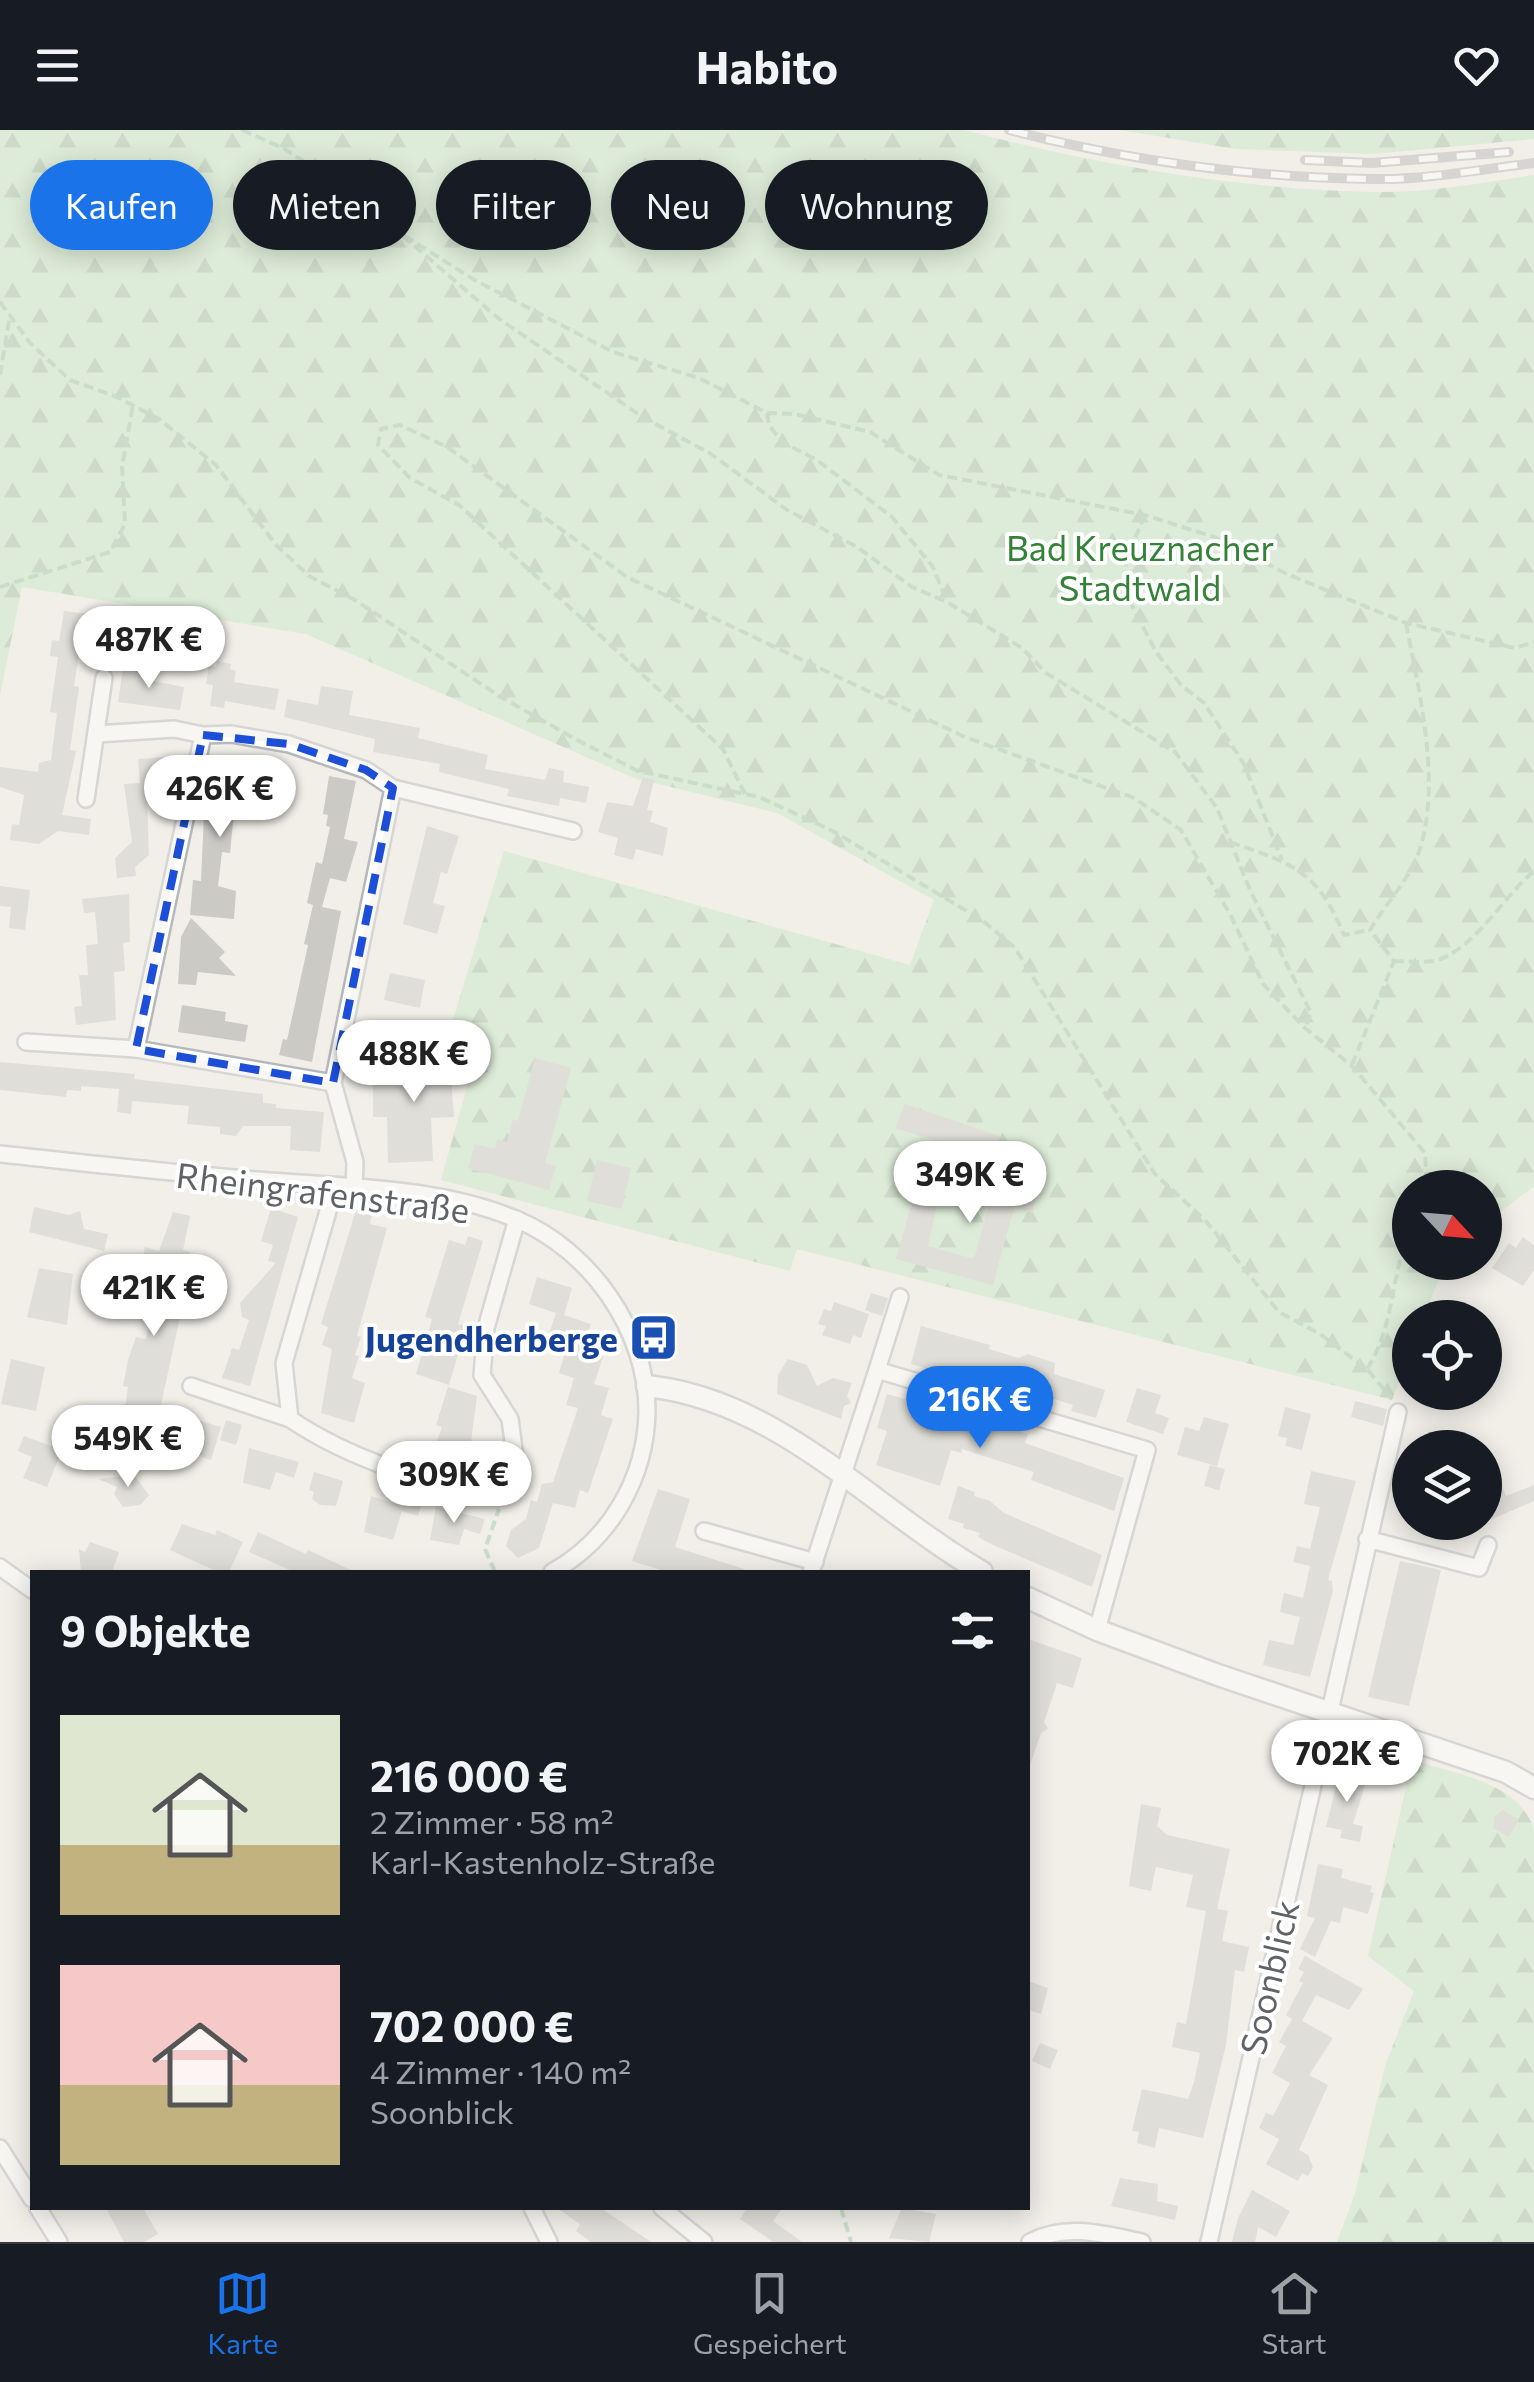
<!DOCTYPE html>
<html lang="de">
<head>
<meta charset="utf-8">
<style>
	:root { --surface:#171b24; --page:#242831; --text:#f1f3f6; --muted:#9ea1a6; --line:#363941; --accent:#1a73e8 }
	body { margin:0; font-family:Commissioner,sans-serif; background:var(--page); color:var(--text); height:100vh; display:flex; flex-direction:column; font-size:38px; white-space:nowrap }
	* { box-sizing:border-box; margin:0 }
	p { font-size:32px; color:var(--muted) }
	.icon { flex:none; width:55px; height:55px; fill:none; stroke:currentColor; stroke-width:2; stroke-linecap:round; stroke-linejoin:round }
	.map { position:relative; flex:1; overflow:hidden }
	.drawer { position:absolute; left:30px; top:1440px; width:1000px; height:640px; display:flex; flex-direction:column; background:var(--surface); border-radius:0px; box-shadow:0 5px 25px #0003 }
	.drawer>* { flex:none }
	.top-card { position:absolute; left:30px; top:30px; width:1000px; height:90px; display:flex; gap:20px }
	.needle { width:65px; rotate:116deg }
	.fabs { position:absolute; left:1392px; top:1040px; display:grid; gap:20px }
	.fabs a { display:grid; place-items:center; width:110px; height:110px; border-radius:50%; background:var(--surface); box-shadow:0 5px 25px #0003; font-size:50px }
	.price { position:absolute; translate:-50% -85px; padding:0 22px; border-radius:35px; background:#fff; color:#222; font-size:32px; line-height:65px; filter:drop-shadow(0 2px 5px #0008) }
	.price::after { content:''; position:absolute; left:50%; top:60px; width:30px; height:22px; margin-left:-15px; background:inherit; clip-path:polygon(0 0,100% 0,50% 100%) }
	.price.current { background:var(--accent); color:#fff }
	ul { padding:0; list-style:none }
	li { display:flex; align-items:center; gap:30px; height:250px; padding:0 30px }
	li span { display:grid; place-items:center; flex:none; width:280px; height:200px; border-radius:0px; color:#555 }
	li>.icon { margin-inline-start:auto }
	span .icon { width:120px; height:120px; fill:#fffc; stroke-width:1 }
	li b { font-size:42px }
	h2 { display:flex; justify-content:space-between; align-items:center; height:120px; padding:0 30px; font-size:42px }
	.chip { padding:0 35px; border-radius:45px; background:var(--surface); box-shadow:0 5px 25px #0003; font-size:35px; line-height:90px }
	.chip.current { background:var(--accent); color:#fff }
	header { display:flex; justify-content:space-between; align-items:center; height:130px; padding:0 30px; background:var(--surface); font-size:45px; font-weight:700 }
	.tab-bar { display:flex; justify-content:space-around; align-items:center; height:140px; border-top:2px solid var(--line); background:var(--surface); font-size:28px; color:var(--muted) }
	.tab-bar a { display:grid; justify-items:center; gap:5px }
	.tab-bar .current { color:var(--accent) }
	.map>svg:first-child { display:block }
	.forest { fill:url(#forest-firs) }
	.building { fill:#cccac5 }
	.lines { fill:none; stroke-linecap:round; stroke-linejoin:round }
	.street-casing { stroke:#b5b8bc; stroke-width:20 }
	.secondary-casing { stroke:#b6babf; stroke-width:25 }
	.path { stroke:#9cc7a9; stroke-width:4; stroke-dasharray:10 5; stroke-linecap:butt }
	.street { stroke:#fff; stroke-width:15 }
	.secondary { stroke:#fff; stroke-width:20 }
	.rail-casing { stroke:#b6b7b8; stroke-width:10 }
	.rail { stroke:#fff; stroke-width:6; stroke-dasharray:19; stroke-linecap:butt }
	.marked { fill:none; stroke:#1d4ed8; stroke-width:8; stroke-dasharray:20 12; stroke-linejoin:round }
	.labels { text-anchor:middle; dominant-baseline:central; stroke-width:8; stroke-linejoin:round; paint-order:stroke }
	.park-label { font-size:35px; fill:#348238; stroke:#fff }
	.street-label { font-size:35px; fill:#5f6368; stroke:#fff }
	.transit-label { font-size:35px; font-weight:bold; fill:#164399; stroke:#fff; text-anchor:end }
</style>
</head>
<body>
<header><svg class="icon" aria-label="menu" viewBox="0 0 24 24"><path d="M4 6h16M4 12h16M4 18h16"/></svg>Habito<svg class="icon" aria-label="heart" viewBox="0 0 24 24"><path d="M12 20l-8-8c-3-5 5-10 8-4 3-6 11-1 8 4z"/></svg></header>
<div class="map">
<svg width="1534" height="2112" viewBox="0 0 1534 2112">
	<defs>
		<pattern id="forest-firs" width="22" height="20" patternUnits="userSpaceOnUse" patternTransform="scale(2.5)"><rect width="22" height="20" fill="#c5e8c5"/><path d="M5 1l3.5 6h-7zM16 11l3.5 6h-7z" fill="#a3c0a4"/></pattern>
	</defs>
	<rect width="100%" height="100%" fill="#f1efe8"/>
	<path class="forest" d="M0 0H964C1098 35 1235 59 1374 62 1426 63 1482 53 1534 45V1056L1485 1094V1058H1410V1132L1445 1133 1424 1187 1410 1188V1224L1392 1270 797 1119 790 1141 441 1050 479 914 449 903 504 721 910 835 934 770 777 683 634 648 306 504 22 457 0 565Z
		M1120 0H1534V9L1373 24 1235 19Z
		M1412 1630C1455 1644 1520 1652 1534 1700V2112H1337L1355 2064 1385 1936 1414 1861 1368 1826Z"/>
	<path class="building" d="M64 481 88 484 86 499 116 503 113 523 80 518 74 556 79 557 70 620 76 621 62 685 91 689 89 705 58 701 39 714 10 710 12 694 19 695 24 665 0 657V637L38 642 39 633 51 630 57 583 50 582 58 527 50 526 52 510 59 511Z
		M217 531 231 534 230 539 236 541 234 552 279 559 275 580 225 571 224 578 210 576 213 555 206 554 209 536 216 537Z
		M123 539 149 543 148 550 184 557 180 580 118 572Z
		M321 556 353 561 349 585 420 598 418 608 488 625 485 639 545 650 549 638 564 641 563 652 589 657 586 673 560 668 559 676 507 666 509 659 439 642 440 634 373 622 375 609 284 587 287 569 318 575Z
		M164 627V669L147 671 149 725 135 737 136 746 117 748 115 728 132 712 124 654 140 653 138 629Z
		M219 629 257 632 250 664 236 663 230 723 222 722 218 756 236 761 234 789 190 785 193 750 201 751 204 684H213Z
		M329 646 356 651 344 709 358 712 346 752 330 748 322 777 341 781 312 932 279 925 283 909 287 910 308 815 304 814 313 775 307 773 313 745 316 732 322 734 330 697 326 696 328 685 323 684Z
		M643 647 654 650 647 680 653 681 650 692 668 698 663 726 636 719 633 730 614 725 618 708 598 702 607 672 633 676Z
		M427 696 459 706 447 744 441 742 433 773 445 776 437 804 403 794Z
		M0 756 30 760 25 800 9 798 11 777 0 776Z
		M129 764 130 812 123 813 125 841 114 842 116 890 76 895 74 877 82 876 79 845H88L86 815 98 814 95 782 84 783 82 769Z
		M191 788 225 822 219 828 236 846 198 842 196 855 178 854 181 807Z
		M390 843 425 850 420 878 384 870Z
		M182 875 226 882 225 891 248 895 245 912 178 902Z
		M429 915 430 936H450L454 987 431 988 433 1031 388 1033 387 987H373V952L403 951 402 916Z
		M535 928 571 938 545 1033 556 1036 549 1060 468 1038 475 1014 495 1019 497 1009 507 1012 513 989 518 991Z
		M0 932 135 944 134 949 263 964V973L276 974V978L324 982 320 1022 290 1020 291 996H243L236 1006 220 1004V997L187 994 189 976 132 971 131 984 117 982 119 959 81 956V961L67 960 66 967 0 960Z
		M905 974 999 1006 992 1028 895 998Z
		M995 1020 1016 1026 1011 1045 1040 1053 1032 1083 1014 1078 993 1155 896 1129 916 1058 939 1065 928 1116 974 1129 998 1042 990 1040Z
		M597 1030 631 1038 622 1079 587 1071Z
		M34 1077 69 1085 80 1081 84 1099 108 1104 104 1121 29 1102Z
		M271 1078 298 1087 250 1256 222 1248 232 1218 239 1220 249 1190 242 1187 240 1173 276 1133 268 1131 273 1115 261 1111Z
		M356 1080 372 1084 370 1094 387 1098 357 1206 361 1207 355 1225 359 1226 352 1248 365 1253 354 1293 321 1283 332 1219 322 1215 328 1197 321 1194Z
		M173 1082 190 1086 183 1120 190 1122 186 1140 190 1141 154 1307 145 1330 111 1316 126 1272 128 1257 123 1256 128 1230 136 1207 146 1209 158 1158 130 1150 133 1133 141 1135 145 1117 159 1121Z
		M468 1106 483 1111 458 1194 466 1196 449 1255 416 1244 432 1189 425 1187 449 1110 465 1115Z
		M1523 1107 1534 1115V1140L1523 1156 1492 1138 1509 1113 1516 1118Z
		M39 1138 73 1144 67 1195 27 1187Z
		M537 1147 572 1158 564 1185 591 1194 582 1220 603 1227 594 1254 609 1258 601 1285 613 1289 588 1363 580 1360 575 1378 553 1373 539 1418 518 1428 506 1416 511 1400 526 1389 531 1370 537 1372 542 1354 553 1352 578 1278 566 1275 574 1248 559 1243 567 1216 547 1210 556 1183 529 1174Z
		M871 1163 888 1168 882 1186 865 1180Z
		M834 1172 869 1184 861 1208 853 1205 850 1214 822 1205 826 1196 818 1194 824 1179 831 1181Z
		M921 1196 990 1215 989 1219 1019 1228 1028 1224 1055 1233 1054 1244 1105 1260 1096 1288 1071 1281 1073 1275 1001 1252 1000 1256 968 1251 911 1234Z
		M11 1229 45 1237 36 1281 1 1274Z
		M788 1229 807 1235 817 1256 833 1248 852 1253 847 1266 851 1273 844 1276 841 1289 777 1264 778 1245Z
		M448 1257 477 1266 469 1327 435 1317 442 1297 436 1295Z
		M1137 1258 1161 1265 1155 1283 1169 1288 1163 1304 1126 1292Z
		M887 1264 1028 1304 1025 1313 1124 1348 1114 1381 1031 1350 1034 1342 962 1319 961 1323 951 1320 940 1356 876 1335 887 1301 877 1298Z
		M1355 1271 1387 1279 1383 1296 1351 1287Z
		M1285 1277 1311 1284 1302 1320 1285 1316 1287 1308 1278 1306Z
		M1204 1287 1229 1294 1217 1336 1177 1325 1185 1297 1199 1301Z
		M194 1289 221 1297 211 1330 184 1321 187 1311 179 1302 191 1299Z
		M226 1290 242 1295 236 1315 220 1310Z
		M24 1306 62 1320 47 1357 23 1348 32 1327 18 1321Z
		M249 1318 299 1332 294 1348 276 1342 270 1360 243 1353Z
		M1210 1335 1225 1339 1219 1360 1204 1356Z
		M1311 1341 1356 1351 1328 1450 1332 1451 1333 1461 1310 1547 1263 1535 1269 1510 1293 1515 1300 1487 1280 1482 1284 1463 1303 1468 1310 1436 1293 1432 1297 1416 1310 1419 1320 1377 1304 1374Z
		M314 1342 343 1351 336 1376 320 1375 312 1369 314 1362 309 1360Z
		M134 1345 149 1365 140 1375 123 1377 114 1364 117 1357 98 1349Z
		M1499 1349 1506 1366 1534 1355V1371L1485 1392V1355Z
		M958 1356 975 1362 974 1366 990 1371 1004 1383 1102 1425 1092 1457 993 1415 978 1407 980 1403 963 1398 964 1394 948 1389Z
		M658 1359 690 1369 675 1417 744 1439 743 1442 664 1441 632 1431Z
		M407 1365 423 1369 418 1386 402 1381 393 1410 364 1402 371 1366 403 1376Z
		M436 1377 485 1389 480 1404 464 1399 459 1415 430 1410Z
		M182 1394 215 1405 217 1400 243 1412 229 1442H218L170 1420Z
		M258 1402 306 1424 308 1420 355 1442H295L249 1422Z
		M90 1412 119 1422 112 1442H81L79 1419 85 1422Z
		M1400 1431 1441 1440 1409 1576 1368 1567Z
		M1028 1509 1082 1528 1073 1558 1057 1553 1044 1592 1048 1599 1041 1603 1030 1635Z
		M1371 1628 1390 1633 1386 1649 1367 1645Z
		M1340 1640 1368 1646 1353 1694 1363 1696 1360 1712 1340 1708 1342 1700 1326 1697Z
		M1141 1674 1161 1678 1157 1696 1167 1705 1230 1719 1217 1779 1228 1781 1222 1811 1249 1817 1244 1842 1235 1840 1226 1915 1203 2008 1159 1998 1155 2018 1137 2013 1139 2002 1132 2001 1142 1959 1188 1969 1194 1952 1200 1923 1172 1917 1177 1892 1186 1894 1206 1781 1186 1777 1193 1745 1156 1737 1151 1761 1129 1756Z
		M1503 1680 1519 1690 1509 1707 1493 1698 1494 1687Z
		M1318 1734 1343 1739 1341 1748 1372 1756 1370 1762 1374 1763 1368 1784 1343 1777 1340 1793 1331 1791 1315 1827 1300 1819 1315 1788 1307 1786Z
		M1305 1826 1363 1859 1349 1880 1316 1865 1302 1891 1333 1908 1309 1945 1328 1955 1299 2020 1308 2025 1313 2037 1308 2046 1302 2043 1298 2051 1266 2034 1279 2009 1259 1998 1266 1983 1273 1986 1290 1953 1272 1943 1286 1916 1279 1912 1292 1889 1286 1885 1303 1853 1299 1851 1304 1842 1298 1839Z
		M1028 1851 1048 1858 1041 1884 1028 1880Z
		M1040 1913 1058 1920 1050 1939 1032 1931Z
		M1120 2048 1158 2054 1157 2071 1178 2076 1175 2090 1111 2076Z
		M1252 2060 1290 2081 1276 2107 1258 2097 1255 2112H1232L1238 2088Z
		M106 2078H143L158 2104 144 2112H124Z
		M557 2078H601L651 2112H591L576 2101 580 2094Z
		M747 2078H782L773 2091 802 2112H773L740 2089Z
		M902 2078 936 2084 929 2112 889 2108Z"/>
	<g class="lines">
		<defs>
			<path id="street" d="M97 604 174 599 203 605
				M393 658 333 953 136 919 203 605 231 604 289 614 366 640 393 658 573 701
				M86 669 104 548
				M26 912 136 919
				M333 953 355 1032 354 1059
				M0 1024C85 1033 171 1043 257 1050 341 1057 439 1056 518 1090 591 1121 647 1201 647 1281 646 1348 610 1410 552 1442
				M335 1057 284 1233 290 1289C351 1330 432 1356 504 1365L515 1327 510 1289 482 1245 486 1198 517 1089
				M877 1240 900 1167
				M191 1256 290 1289
				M704 1401 815 1432
				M1367 1409 1479 1438 1488 1415
				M0 1437 32 1460
				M811 1442 877 1240 1147 1320 1097 1500
				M0 2018 32 2069
				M38 2078 59 2112
				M532 2078 549 2112
				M662 2078 704 2112
				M1030 2112C1066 2093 1104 2104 1142 2112
				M1209 2112 1398 1282"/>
			<path id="secondary" d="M647 1256C779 1270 872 1378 982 1442
				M1028 1468 1097 1500 1218 1545 1506 1642 1534 1658"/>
		</defs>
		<use href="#street" class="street-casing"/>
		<use href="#secondary" class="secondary-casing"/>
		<path class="path" d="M242 0 283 18 328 47 400 103 473 149 613 222 699 248 767 283 795 284 870 302 939 345 1145 385 1214 407 1287 444 1406 493 1515 518 1534 512
			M403 106 498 188 641 286 711 324 787 380 857 417 912 457 947 472 1022 518 1046 543 1175 622 1217 678 1250 760 1311 883 1305 898
			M0 172 30 213 70 250 117 267 159 289 216 335 276 415 309 446 355 470 499 566 579 611 638 641 759 667 831 700 982 790 1015 818 1155 1044 1205 1090 1279 1182 1320 1204 1367 1239 1392 1269
			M0 245 10 185
			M767 283 769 295 782 312 817 330 892 387 933 437 947 472
			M1145 385 1126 429 1125 462 1156 522 1181 555 1204 573 1244 634 1282 730
			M0 457 110 422 125 394 122 337 133 275
			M745 664 723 619 459 375 410 348 378 315 381 299 400 295 447 317 627 447 965 607 1134 668 1181 700 1231 786 1263 854 1305 898 1352 936 1425 1023 1427 1058
			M1230 712C1293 734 1317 740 1344 805L1369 800
			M1394 831C1407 831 1429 834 1441 829 1480 812 1503 767 1534 741
			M1352 935 1394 831 1370 800C1384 776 1410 748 1419 722 1442 653 1419 562 1406 493
			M1367 1239C1395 1196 1390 1147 1410 1100
			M495 1442 485 1419 499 1379
			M841 2078 851 2112"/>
		<use href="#street" class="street"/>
		<use href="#secondary" class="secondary"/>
		<defs>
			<path id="rail" d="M1009 0C1126 30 1252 48 1374 49 1426 50 1482 39 1534 33
				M1305 30 1373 33 1509 22"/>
		</defs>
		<use href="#rail" class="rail-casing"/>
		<use href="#rail" class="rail"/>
	</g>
	<path d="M0 0H1534V2112H0ZM203 605 289 614 366 640 393 658 333 953 136 919Z" fill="#f1efe8" fill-opacity=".55" fill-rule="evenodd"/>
	<path class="marked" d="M203 605 289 614 366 640 393 658 333 953 136 919Z"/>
	<defs>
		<symbol id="bus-square" viewBox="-11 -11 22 22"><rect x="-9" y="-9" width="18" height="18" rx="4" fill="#1a4fb4" stroke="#fff"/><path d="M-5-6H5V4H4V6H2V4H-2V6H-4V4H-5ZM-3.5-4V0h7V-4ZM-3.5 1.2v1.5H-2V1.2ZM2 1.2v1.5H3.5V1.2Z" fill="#fff"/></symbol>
	</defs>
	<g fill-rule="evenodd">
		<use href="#bus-square" x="626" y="1180" width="55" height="55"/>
	</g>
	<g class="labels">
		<g class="park-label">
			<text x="1140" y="416">Bad Kreuznacher<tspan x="1140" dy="40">Stadtwald</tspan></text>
		</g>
		<g class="street-label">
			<text transform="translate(323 1061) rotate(7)">Rheingrafenstraße</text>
			<text transform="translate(1268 1847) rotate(-77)">Soonblick</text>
		</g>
		<g class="transit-label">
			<text x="618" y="1207">Jugendherberge</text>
		</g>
	</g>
</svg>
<div class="fabs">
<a><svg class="needle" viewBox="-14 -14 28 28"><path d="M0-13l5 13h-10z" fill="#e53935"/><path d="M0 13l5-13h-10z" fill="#9ea1a6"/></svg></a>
<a><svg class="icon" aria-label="locate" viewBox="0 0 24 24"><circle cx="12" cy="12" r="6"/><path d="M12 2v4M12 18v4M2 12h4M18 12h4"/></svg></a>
<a><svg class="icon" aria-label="layers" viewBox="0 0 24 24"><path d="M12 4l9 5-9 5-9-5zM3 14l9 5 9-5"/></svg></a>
</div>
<b class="price" style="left:149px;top:561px">487K €</b>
<b class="price" style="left:220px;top:710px">426K €</b>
<b class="price" style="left:414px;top:975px">488K €</b>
<b class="price" style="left:970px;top:1096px">349K €</b>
<b class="price" style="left:154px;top:1209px">421K €</b>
<b class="price current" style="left:980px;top:1321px">216K €</b>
<b class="price" style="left:128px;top:1360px">549K €</b>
<b class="price" style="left:454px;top:1396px">309K €</b>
<b class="price" style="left:1347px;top:1675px">702K €</b>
<div class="top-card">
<a class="chip current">Kaufen</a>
<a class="chip">Mieten</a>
<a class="chip">Filter</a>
<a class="chip">Neu</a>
<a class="chip">Wohnung</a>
</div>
<section class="drawer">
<h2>9 Objekte<svg class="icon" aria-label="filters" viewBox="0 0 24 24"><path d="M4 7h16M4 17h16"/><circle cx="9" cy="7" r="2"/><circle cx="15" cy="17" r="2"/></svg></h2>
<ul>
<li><span style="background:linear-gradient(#dfe7d0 65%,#c2b280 0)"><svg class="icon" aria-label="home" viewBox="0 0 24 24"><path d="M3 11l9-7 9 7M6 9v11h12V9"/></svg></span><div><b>216 000 €</b><p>2 Zimmer · 58 m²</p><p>Karl-Kastenholz-Straße</p></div></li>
<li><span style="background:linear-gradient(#f6c9c9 60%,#c2b280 0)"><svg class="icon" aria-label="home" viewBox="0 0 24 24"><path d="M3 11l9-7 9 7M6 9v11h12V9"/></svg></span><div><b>702 000 €</b><p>4 Zimmer · 140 m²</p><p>Soonblick</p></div></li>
</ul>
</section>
</div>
<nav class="tab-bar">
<a class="current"><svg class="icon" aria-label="map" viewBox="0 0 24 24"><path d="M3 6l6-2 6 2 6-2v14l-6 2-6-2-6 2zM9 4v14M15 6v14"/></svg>Karte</a>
<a><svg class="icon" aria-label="saved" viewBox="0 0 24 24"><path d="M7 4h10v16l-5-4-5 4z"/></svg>Gespeichert</a>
<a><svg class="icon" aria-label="home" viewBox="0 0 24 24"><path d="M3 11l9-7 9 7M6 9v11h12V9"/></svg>Start</a>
</nav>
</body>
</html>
